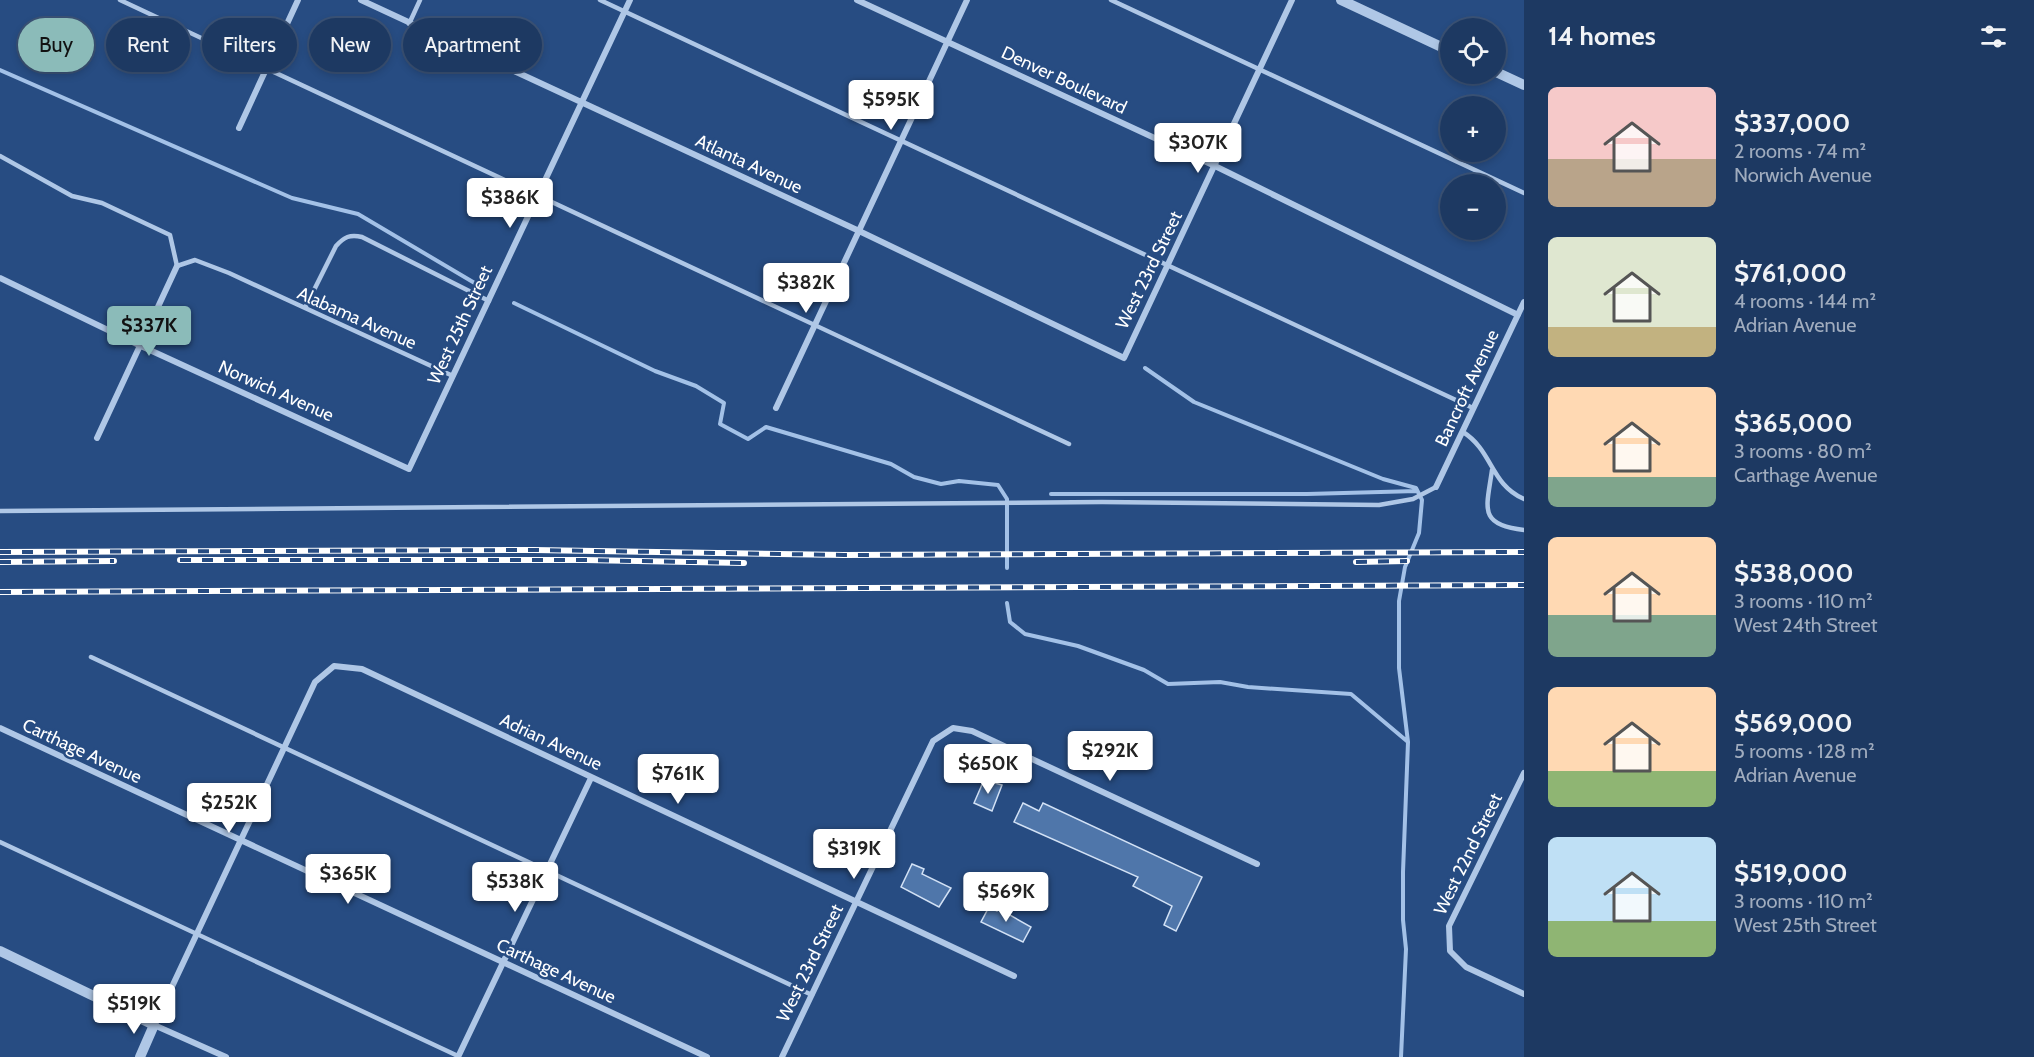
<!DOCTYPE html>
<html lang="en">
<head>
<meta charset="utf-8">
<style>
	:root { --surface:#1d3962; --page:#254068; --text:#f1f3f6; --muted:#a0acbe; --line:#3b5377; --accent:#8bbbb9 }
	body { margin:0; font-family:Cabin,sans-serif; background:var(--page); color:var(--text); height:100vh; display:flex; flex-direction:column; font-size:22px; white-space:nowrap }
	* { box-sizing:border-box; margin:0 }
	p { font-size:20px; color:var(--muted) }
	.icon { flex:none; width:33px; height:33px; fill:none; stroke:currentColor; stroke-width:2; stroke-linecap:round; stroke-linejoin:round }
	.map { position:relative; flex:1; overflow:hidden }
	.drawer { display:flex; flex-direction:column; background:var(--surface); width:510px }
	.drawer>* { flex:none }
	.guide { position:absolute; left:18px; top:18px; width:570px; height:54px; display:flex; gap:12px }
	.buttons { position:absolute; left:1440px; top:18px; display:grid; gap:12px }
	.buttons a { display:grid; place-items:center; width:66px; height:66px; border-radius:50%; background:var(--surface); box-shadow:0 3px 9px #0003,0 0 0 2px var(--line); font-size:30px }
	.price { position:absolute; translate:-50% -51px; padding:0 14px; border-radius:6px; background:#fff; color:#222; font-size:20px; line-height:39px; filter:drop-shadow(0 2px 3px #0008) }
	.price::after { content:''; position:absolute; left:50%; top:36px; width:18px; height:14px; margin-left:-9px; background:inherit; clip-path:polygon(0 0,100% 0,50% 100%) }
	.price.active { background:var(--accent); color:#111 }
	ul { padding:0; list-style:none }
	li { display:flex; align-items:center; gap:18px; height:150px; padding:0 24px }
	li span { display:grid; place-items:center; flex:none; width:168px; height:120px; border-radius:9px; color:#555 }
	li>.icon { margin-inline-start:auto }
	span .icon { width:72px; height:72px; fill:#fffc; stroke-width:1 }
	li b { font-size:26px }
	h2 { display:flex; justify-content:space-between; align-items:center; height:72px; padding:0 24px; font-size:26px }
	.tag { padding:0 21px; border-radius:27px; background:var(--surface); box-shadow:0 3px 9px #0003,0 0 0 2px var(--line); font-size:21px; line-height:54px }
	.tag.active { background:var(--accent); color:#111 }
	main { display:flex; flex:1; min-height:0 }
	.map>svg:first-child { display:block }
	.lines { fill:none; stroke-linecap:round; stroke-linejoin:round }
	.stream { stroke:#a3c1e7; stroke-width:4 }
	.building { fill:#4f76aa; stroke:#d2e1f5; stroke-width:1.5 }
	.service { stroke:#afc7e6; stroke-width:4.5 }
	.minor { stroke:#afc7e6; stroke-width:6 }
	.tertiary { stroke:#afc7e6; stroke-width:10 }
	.rail-casing { stroke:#fff; stroke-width:6 }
	.rail { stroke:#274c82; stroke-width:4; stroke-dasharray:11; stroke-linecap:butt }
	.labels { text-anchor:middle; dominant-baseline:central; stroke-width:5; stroke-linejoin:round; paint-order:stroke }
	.street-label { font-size:18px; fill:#fff; stroke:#274c82 }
</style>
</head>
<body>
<main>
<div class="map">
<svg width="1524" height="1057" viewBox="0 0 1524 1057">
	<rect width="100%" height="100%" fill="#274c82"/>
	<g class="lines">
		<path class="stream" d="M0 70 292 198 358 214 478 285
			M514 303 655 371 696 386 724 403 720 424 748 439 766 427 891 464 914 477 941 484 959 481 998 485 1007 499V568
			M1145 368 1194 402 1383 479 1416 488 1422 500 1419 533 1405 567 1399 601V668L1408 742 1403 872V920L1406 949 1401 1057
			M1051 494H1307L1417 491
			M1007 603 1010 622 1025 634 1078 646 1144 670 1168 684 1220 682 1248 687 1351 694 1408 742"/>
	</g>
	<path class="building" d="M984 780 1002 785 992 811 974 803Z
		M1023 803 1039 811 1043 803 1202 877 1176 931 1164 925 1172 906 1133 886 1138 877 1014 822Z
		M912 864 924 869 922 874 951 888 939 907 901 887Z
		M1000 906 1009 911 1008 914 1031 927 1023 942 981 922 989 907 997 911Z"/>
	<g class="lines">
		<path class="service" d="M120 0 1069 444
			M600 0 1473 408
			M1111 0 1524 193
			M409 24 420 0
			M0 156 72 196 102 203 170 235 177 266 195 260 229 273 453 376
			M305 308 336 246C344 237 350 234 362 237L489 301
			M1463 432C1493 451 1490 484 1524 499
			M1492 470C1487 507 1477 525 1524 530
			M0 511 1102 502 1379 505 1413 499 1436 487
			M91 657 812 995
			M0 842 458 1056"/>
		<path class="minor" d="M361 0 857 230 1124 358 1292 0
			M857 0 1215 166 1518 315
			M239 128 298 0
			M0 278 141 346 409 469 630 0
			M776 408 967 0
			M97 438 177 266
			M1436 487 1524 302
			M0 728 707 1057
			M1524 773 1449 926 1450 951 1466 967 1524 994
			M226 1057 154 1025 315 682 334 666 362 669 1014 976
			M458 1057 591 778
			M782 1057 933 741 953 728 972 731 1257 864"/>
		<path class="tertiary" d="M1341 0 1450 51
			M1496 72 1524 85
			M0 951 154 1025 140 1057"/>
		<defs>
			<path id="rail" d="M0 552 534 550 844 555 1524 552
				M180 560H584L744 563
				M0 562 114 561
				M1356 562 1407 561
				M0 592 1524 585"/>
		</defs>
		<use href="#rail" class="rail-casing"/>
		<use href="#rail" class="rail"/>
	</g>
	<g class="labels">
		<g class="street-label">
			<text transform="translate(1064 80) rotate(25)">Denver Boulevard</text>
			<text transform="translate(749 164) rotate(25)">Atlanta Avenue</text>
			<text transform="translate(1149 270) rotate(-64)">West 23rd Street</text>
			<text transform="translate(357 318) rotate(24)">Alabama Avenue</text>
			<text transform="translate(460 325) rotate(-65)">West 25th Street</text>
			<text transform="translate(1467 388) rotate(-65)">Bancroft Avenue</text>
			<text transform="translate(276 391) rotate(24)">Norwich Avenue</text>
			<text transform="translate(551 742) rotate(25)">Adrian Avenue</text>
			<text transform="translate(82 751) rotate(25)">Carthage Avenue</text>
			<text transform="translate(1468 854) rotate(-64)">West 22nd Street</text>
			<text transform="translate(810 963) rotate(-64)">West 23rd Street</text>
			<text transform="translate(556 971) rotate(25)">Carthage Avenue</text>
		</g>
	</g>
</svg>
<div class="buttons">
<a><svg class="icon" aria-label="locate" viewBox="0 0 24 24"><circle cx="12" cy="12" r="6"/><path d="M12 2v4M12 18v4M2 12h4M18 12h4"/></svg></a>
<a>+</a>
<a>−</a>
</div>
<b class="price" style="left:891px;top:131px">$595K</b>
<b class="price" style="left:1198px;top:174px">$307K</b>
<b class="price" style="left:510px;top:229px">$386K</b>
<b class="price" style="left:806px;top:314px">$382K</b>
<b class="price active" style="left:149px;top:357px">$337K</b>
<b class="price" style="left:1110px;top:782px">$292K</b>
<b class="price" style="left:988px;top:795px">$650K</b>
<b class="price" style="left:678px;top:805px">$761K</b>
<b class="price" style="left:229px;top:834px">$252K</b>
<b class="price" style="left:854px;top:880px">$319K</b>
<b class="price" style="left:348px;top:905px">$365K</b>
<b class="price" style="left:515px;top:913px">$538K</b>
<b class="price" style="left:1006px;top:923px">$569K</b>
<b class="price" style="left:134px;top:1035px">$519K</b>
<div class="guide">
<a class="tag active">Buy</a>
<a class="tag">Rent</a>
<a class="tag">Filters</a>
<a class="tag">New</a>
<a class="tag">Apartment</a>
</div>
</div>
<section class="drawer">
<h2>14 homes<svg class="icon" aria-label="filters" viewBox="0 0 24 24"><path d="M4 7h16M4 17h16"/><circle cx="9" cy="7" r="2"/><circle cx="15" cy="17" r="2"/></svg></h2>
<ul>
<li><span style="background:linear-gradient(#f6c9c9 60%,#b9a48a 0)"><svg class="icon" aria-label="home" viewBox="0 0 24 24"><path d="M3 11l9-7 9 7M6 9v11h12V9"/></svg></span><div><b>$337,000</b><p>2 rooms · 74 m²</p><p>Norwich Avenue</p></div></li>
<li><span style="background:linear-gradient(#dfe7d0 75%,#c2b280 0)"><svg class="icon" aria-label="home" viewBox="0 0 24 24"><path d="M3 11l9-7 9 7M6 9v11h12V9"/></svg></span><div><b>$761,000</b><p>4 rooms · 144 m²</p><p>Adrian Avenue</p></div></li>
<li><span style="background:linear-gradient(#ffd9b3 75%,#7fa58c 0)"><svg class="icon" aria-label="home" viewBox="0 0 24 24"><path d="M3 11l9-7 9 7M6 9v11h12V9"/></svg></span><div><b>$365,000</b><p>3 rooms · 80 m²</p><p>Carthage Avenue</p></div></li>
<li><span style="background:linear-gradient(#ffd9b3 65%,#7fa58c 0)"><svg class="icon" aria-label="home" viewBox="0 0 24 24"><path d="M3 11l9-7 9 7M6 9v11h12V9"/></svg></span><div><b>$538,000</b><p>3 rooms · 110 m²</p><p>West 24th Street</p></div></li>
<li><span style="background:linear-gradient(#ffd9b3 70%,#8fb573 0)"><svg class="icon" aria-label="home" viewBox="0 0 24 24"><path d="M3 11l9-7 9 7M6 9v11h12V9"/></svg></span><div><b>$569,000</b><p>5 rooms · 128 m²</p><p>Adrian Avenue</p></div></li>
<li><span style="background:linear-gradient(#bfe0f5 70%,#8fb573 0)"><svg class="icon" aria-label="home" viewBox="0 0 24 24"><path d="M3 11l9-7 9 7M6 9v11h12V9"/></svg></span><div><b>$519,000</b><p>3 rooms · 110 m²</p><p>West 25th Street</p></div></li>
</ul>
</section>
</main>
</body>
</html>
